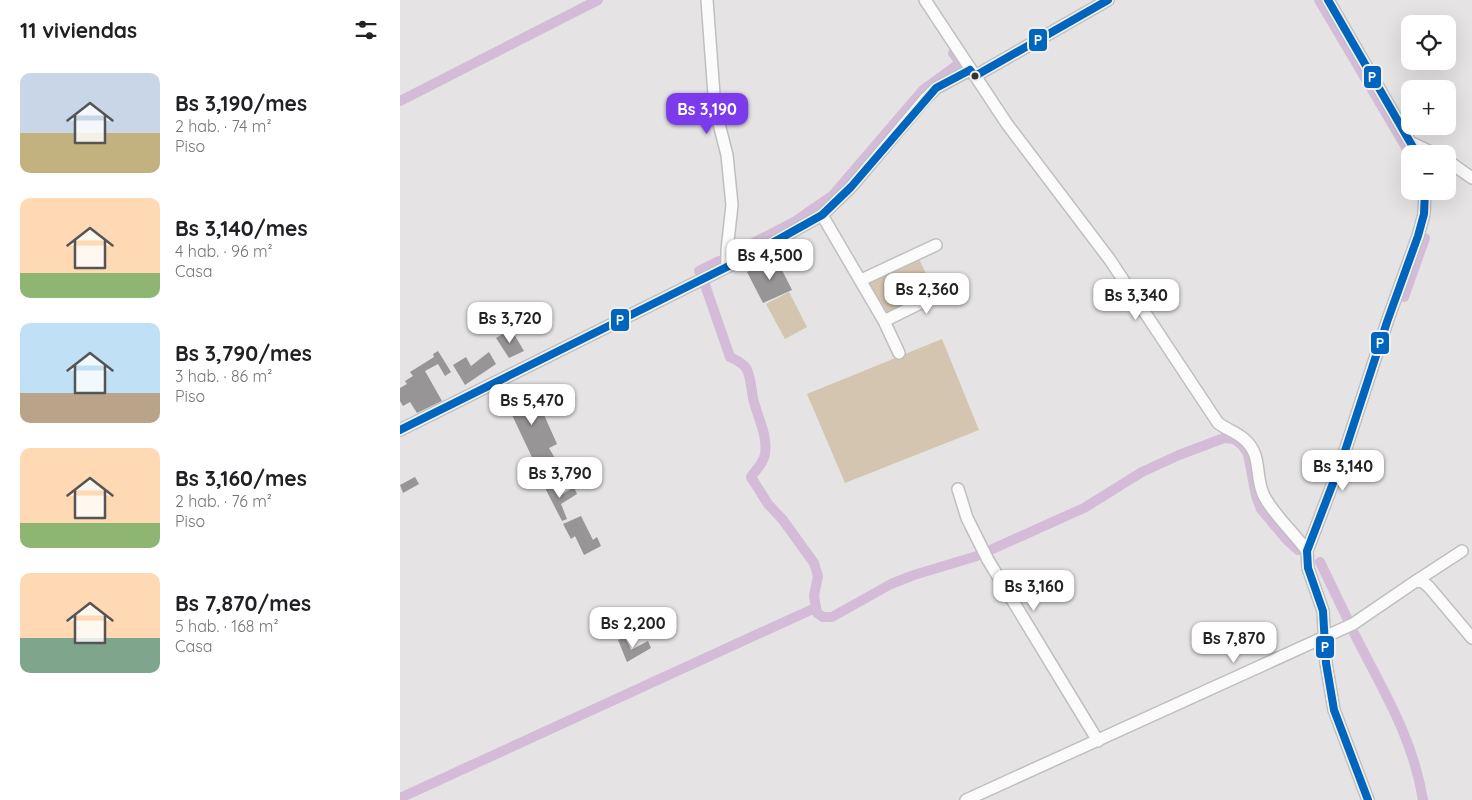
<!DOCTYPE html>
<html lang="es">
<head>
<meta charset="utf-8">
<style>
	:root { --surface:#fff; --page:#f2f2f2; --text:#202124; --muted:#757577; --accent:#7c3aed }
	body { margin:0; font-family:Quicksand,sans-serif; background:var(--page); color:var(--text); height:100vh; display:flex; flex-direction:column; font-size:19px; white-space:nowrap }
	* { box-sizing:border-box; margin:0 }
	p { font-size:16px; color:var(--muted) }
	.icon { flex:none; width:28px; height:28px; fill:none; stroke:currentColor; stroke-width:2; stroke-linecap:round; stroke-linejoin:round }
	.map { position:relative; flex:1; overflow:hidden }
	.details { display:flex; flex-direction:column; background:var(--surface); width:400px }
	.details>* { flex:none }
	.controls { position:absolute; left:1001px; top:15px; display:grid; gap:10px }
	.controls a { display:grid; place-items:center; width:55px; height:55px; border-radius:10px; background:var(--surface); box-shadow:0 5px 20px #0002; font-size:25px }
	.price { position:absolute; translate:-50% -42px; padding:0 11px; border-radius:10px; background:#fff; color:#222; font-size:16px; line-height:32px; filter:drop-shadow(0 1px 2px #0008) }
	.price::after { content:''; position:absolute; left:50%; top:30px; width:15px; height:11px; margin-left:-8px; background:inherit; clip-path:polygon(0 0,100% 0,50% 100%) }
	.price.current { background:var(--accent); color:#fff }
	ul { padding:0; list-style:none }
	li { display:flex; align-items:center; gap:15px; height:125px; padding:0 20px }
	li span { display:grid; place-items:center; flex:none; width:140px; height:100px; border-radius:10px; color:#555 }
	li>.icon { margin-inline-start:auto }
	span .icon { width:60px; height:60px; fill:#fffc; stroke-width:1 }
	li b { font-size:21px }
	h2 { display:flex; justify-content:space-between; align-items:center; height:60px; padding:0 20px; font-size:21px }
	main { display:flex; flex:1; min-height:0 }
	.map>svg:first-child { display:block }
	.green { fill:#d3c5af }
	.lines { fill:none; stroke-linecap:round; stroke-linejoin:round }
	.canal { stroke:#d4bcd8; stroke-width:10 }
	.building { fill:#979595 }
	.minor-casing { stroke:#c0bfbf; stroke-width:14 }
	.minor { stroke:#fbfbfb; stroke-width:11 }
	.bus-1-casing { stroke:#f3efef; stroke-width:11 }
	.bus-1 { stroke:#0065bd; stroke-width:8 }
	.bus-dot { fill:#343333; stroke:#f3efef; stroke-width:2 }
	.line-badge { stroke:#f3efef; stroke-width:2 }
	.badge-label { font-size:14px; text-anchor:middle; font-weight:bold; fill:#fff }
</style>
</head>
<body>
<main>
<section class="details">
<h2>11 viviendas<svg class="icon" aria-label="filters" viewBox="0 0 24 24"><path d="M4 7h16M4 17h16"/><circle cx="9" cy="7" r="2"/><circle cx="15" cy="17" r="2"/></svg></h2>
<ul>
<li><span style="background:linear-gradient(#c9d6e8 60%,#c2b280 0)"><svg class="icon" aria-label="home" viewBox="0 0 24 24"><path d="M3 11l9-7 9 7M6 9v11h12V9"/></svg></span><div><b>Bs 3,190/mes</b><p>2 hab. · 74 m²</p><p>Piso</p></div></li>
<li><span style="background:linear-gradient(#ffd9b3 75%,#8fb573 0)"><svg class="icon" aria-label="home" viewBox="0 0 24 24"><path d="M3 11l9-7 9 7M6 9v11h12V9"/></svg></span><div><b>Bs 3,140/mes</b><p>4 hab. · 96 m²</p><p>Casa</p></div></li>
<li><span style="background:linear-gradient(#bfe0f5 70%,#b9a48a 0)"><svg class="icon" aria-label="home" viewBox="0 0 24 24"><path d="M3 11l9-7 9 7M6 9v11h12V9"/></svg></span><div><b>Bs 3,790/mes</b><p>3 hab. · 86 m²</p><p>Piso</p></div></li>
<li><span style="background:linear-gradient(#ffd9b3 75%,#8fb573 0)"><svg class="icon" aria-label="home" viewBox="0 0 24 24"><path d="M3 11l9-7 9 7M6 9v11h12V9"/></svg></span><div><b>Bs 3,160/mes</b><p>2 hab. · 76 m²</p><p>Piso</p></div></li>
<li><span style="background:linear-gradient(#ffd9b3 65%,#7fa58c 0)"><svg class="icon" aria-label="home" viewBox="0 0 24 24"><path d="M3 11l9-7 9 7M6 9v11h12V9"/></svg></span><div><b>Bs 7,870/mes</b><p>5 hab. · 168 m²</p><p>Casa</p></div></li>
</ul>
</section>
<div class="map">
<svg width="1072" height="800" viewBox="0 0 1072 800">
	<rect width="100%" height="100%" fill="#e5e3e3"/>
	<path class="green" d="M519 259 534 290 486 315 469 283Z
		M389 292 407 327 385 339 366 304Z
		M542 339 579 430 445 483 407 394Z"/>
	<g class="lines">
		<path class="canal" d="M919 0 1010 154
			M0 101 198 0
			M334 253 394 222 433 195 523 90 560 63 553 53
			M299 271 319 261
			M305 285 330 357C336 360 342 362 346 368 351 376 351 388 353 398 357 417 368 434 365 454 363 465 356 469 351 477L368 504 383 520 414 563 418 576 414 596 417 613 423 617H432L491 584 514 575 577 556
			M1004 297 1025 238
			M588 551 684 508 742 472 779 455 824 438 834 439 842 445 848 454 856 496 861 509 886 539 898 550
			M920 562 948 620
			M954 633C982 689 1013 737 1023 800
			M0 798 415 608"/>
	</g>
	<path class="building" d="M376 258 392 290 363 303 347 272Z
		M111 329 124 351 109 358 96 338Z
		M38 351 51 372 45 376 38 364 25 371 42 401 17 413 10 402 3 406 0 401V388L7 384 5 381 13 376 10 372 34 357 33 354Z
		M89 352 96 364 65 385 53 365 66 357 71 366Z
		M125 386 130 399 136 397 157 444 149 448 156 460 138 470 103 396Z
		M15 477 19 484 3 493 0 485Z
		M151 483 158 497 174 487 177 494 161 504 167 519 162 521 144 486Z
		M181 516 193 540 197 537 201 546 184 555 175 536 171 539 163 524Z
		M225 637 231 650 248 641 251 648 227 662 218 640Z"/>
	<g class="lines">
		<defs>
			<path id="minor" d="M307 0 315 108 327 155 332 205 327 250V267
				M525 0 607 124 710 260 818 423C826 429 836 432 844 439 863 455 854 476 864 496 873 514 895 534 907 551
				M928 0 1017 154
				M575 76 708 0
				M1012 143 1035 154
				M1048 161 1072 178
				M422 215 484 321 499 353
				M461 280 536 245
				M484 321 557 285
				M0 430 349 256 422 215 451 187 525 99 536 88 570 70
				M558 489 567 518 588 560 698 741
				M1016 581 1062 551
				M566 800 953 624 1016 581 1023 582 1029 587 1072 638
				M968 800 934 710 926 663 923 611 908 568 907 551 943 457 987 322 1018 236 1024 214 1025 191"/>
		</defs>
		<use href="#minor" class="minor-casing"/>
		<use href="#minor" class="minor"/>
		<defs>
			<path id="bus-1" d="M928 0 1017 154
				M570 70 575 76 708 0
				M0 430 349 256 422 215 451 187 536 88 570 70
				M968 800 934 710 926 663 923 611 908 568 907 551 943 457 987 322 1018 236 1024 214 1025 191"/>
		</defs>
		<use href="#bus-1" class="bus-1-casing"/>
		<use href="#bus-1" class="bus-1"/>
	</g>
	<circle class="bus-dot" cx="575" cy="76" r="4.5"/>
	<g class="line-badge">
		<rect x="628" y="28" width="20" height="24" rx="5" fill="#0065bd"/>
		<rect x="963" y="65" width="19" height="24" rx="5" fill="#0065bd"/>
		<rect x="210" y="308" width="20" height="24" rx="5" fill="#0065bd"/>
		<rect x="970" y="331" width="20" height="24" rx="5" fill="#0065bd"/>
		<rect x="915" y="635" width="20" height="24" rx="5" fill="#0065bd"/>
	</g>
	<g class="badge-label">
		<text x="638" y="45">P</text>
		<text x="972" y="82">P</text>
		<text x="220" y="325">P</text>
		<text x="980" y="348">P</text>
		<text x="925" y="652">P</text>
	</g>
</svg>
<div class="controls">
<a><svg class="icon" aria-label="locate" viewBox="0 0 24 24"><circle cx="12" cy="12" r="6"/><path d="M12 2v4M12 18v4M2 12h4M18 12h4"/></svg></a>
<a>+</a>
<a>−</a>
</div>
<b class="price current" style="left:307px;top:135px">Bs 3,190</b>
<b class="price" style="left:370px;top:281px">Bs 4,500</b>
<b class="price" style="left:527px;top:315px">Bs 2,360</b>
<b class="price" style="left:736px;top:321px">Bs 3,340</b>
<b class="price" style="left:110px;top:344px">Bs 3,720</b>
<b class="price" style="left:132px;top:426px">Bs 5,470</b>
<b class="price" style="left:943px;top:492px">Bs 3,140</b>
<b class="price" style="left:160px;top:499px">Bs 3,790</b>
<b class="price" style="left:634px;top:612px">Bs 3,160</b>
<b class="price" style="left:233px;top:649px">Bs 2,200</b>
<b class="price" style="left:834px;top:664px">Bs 7,870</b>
</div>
</main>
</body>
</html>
